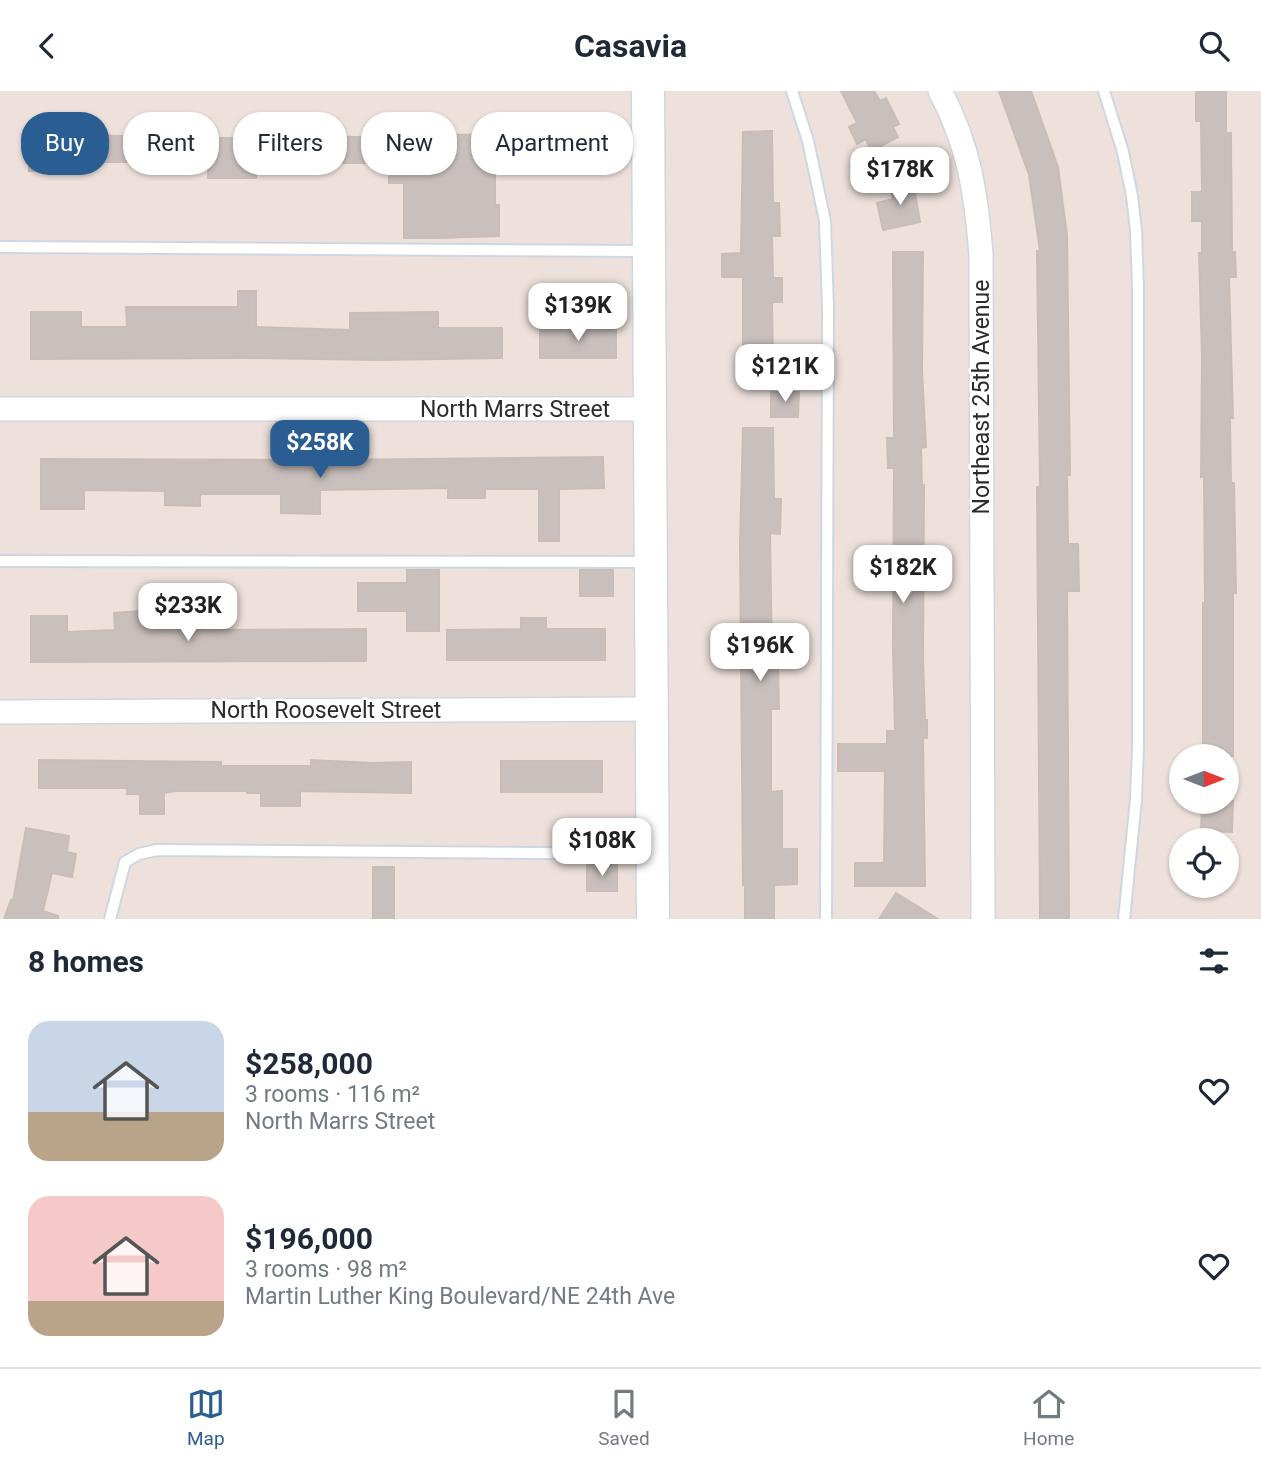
<!DOCTYPE html>
<html lang="en">
<head>
<meta charset="utf-8">
<style>
	:root { --surface:#fff; --page:#f6f6f7; --text:#1f2937; --muted:#747a83; --line:#e0e1e3; --accent:#2a5d91 }
	body { margin:0; font-family:Roboto,sans-serif; background:var(--page); color:var(--text); height:100vh; display:flex; flex-direction:column; font-size:26px; white-space:nowrap }
	* { box-sizing:border-box; margin:0 }
	p { font-size:23px; color:var(--muted) }
	.icon { flex:none; width:38px; height:38px; fill:none; stroke:currentColor; stroke-width:2; stroke-linecap:round; stroke-linejoin:round }
	.map { position:relative; height:828px; overflow:hidden }
	.details { display:flex; flex-direction:column; background:var(--surface); flex:1 }
	.details>* { flex:none }
	.banner { position:absolute; left:21px; top:21px; width:700px; height:63px; display:flex; gap:14px }
	.needle { width:46px; rotate:90deg }
	.tools { position:absolute; left:1169px; top:653px; display:grid; gap:14px }
	.tools a { display:grid; place-items:center; width:70px; height:70px; border-radius:50%; background:var(--surface); box-shadow:0 2px 5px #0004; font-size:35px }
	.price { position:absolute; translate:-50% -60px; padding:0 16px; border-radius:14px; background:#fff; color:#222; font-size:23px; line-height:46px; filter:drop-shadow(0 2px 4px #0008) }
	.price::after { content:''; position:absolute; left:50%; top:42px; width:21px; height:16px; margin-left:-10px; background:inherit; clip-path:polygon(0 0,100% 0,50% 100%) }
	.price.on { background:var(--accent); color:#fff }
	ul { padding:0; list-style:none }
	li { display:flex; align-items:center; gap:21px; height:175px; padding:0 28px }
	li span { display:grid; place-items:center; flex:none; width:196px; height:140px; border-radius:21px; color:#555 }
	li>.icon { margin-inline-start:auto }
	span .icon { width:84px; height:84px; fill:#fffc; stroke-width:1 }
	li b { font-size:30px }
	h2 { display:flex; justify-content:space-between; align-items:center; height:84px; padding:0 28px; font-size:30px }
	.tag { padding:0 24px; border-radius:28px; background:var(--surface); box-shadow:0 2px 5px #0004; font-size:24px; line-height:63px }
	.tag.on { background:var(--accent); color:#fff }
	header { display:flex; justify-content:space-between; align-items:center; height:91px; padding:0 28px; background:var(--surface); font-size:32px; font-weight:700 }
	.dock { display:flex; justify-content:space-around; align-items:center; height:98px; border-top:2px solid var(--line); background:var(--surface); font-size:19px; color:var(--muted) }
	.dock a { display:grid; justify-items:center; gap:4px }
	.dock .on { color:var(--accent) }
	.map>svg:first-child { display:block }
	.building { fill:#c9bfbc; stroke:#cabcb6; stroke-width:2 }
	.lines { fill:none; stroke-linecap:round; stroke-linejoin:round }
	.lane-casing { stroke:#ced7e1; stroke-width:14 }
	.street-casing { stroke:#ced7e1; stroke-width:26 }
	.secondary-casing { stroke:#ced7e1; stroke-width:35 }
	.lane { stroke:#fff; stroke-width:10 }
	.street { stroke:#fff; stroke-width:23 }
	.secondary { stroke:#fff; stroke-width:32 }
	.labels { text-anchor:middle; dominant-baseline:central; stroke-width:5; stroke-linejoin:round; paint-order:stroke }
	.street-label { font-size:23px; fill:#2b2b2b; stroke:#fff }
</style>
</head>
<body>
<header><svg class="icon" aria-label="back" viewBox="0 0 24 24"><path d="M15 5l-7 7 7 7"/></svg>Casavia<svg class="icon" aria-label="search" viewBox="0 0 24 24"><circle cx="10" cy="10" r="6"/><path d="M15 15l6 6"/></svg></header>
<div class="map">
<svg width="1261" height="828" viewBox="0 0 1261 828">
	<rect width="100%" height="100%" fill="#eee1dc"/>
	<path class="building" d="M841 0H874L880 10 886 7 899 33 893 36 898 46 871 60 866 48 857 53 849 36 857 32Z
		M999 0H1031L1058 76 1067 144 1070 384H1067L1068 453H1078L1079 500H1067L1069 828H1040L1037 396H1040L1037 160H1040L1029 84Z
		M1196 0H1226V42H1231L1232 161H1235L1236 186H1229L1233 327H1230L1231 392H1234L1236 502H1233V665H1203V512H1205L1204 386H1201L1202 266 1199 162H1202V130H1192V101H1202L1201 30H1196Z
		M772 40 773 112H779L780 145H772L773 187H782V211H772L773 268H743V186H722V163L741 162 743 41Z
		M508 43H554V46H613V72H495V114H499V145L439 147H404V92H389V72H317V83H299V71H256V87H208V73H151V71H79V80H29V47H89V44L196 47H270V45L448 47V44Z
		M913 90 920 131 883 139 877 112 893 108 890 95Z
		M893 161H923L922 279 926 356 921 357 922 394H924L923 569 925 629H927V647H923L925 795H855V772H884L885 680H838V653H887V640H895L893 558 894 377H888L887 347H894Z
		M238 200H256V236L350 239V222L438 221V237H502V267L379 269 247 267 31 268V221H81V236H127L126 216H238Z
		M540 236H616V267H540Z
		M771 301H799L798 326H771Z
		M743 337H773L774 408H781L780 443 770 442 772 571H778L779 618H771V701L782 700V758H797V793L774 794V828H745V794H743L740 453Z
		M603 366 604 397 559 398V450H539V398H485V407H448V397L320 399V423L281 422V403H200V415L165 414V400L84 399V418H41V368L330 369Z
		M407 479H439V540H407V520H358V492H407Z
		M580 479H613V505H580Z
		M140 520V527H202V539L366 538V570L31 571V525H67V541L115 539 114 522Z
		M521 527H546V538H605V569H447V539L521 538Z
		M39 669 221 671V675H311V669L373 672 411 671V702L300 700V715H261V702H247V700H176L164 702V723H140V703H127V697H39Z
		M501 670H602V701H501Z
		M1202 710H1233L1232 741 1201 740Z
		M26 737 69 745 67 761 76 763 72 786 52 782 43 820 58 825V828H4L11 809 13 810Z
		M587 774H617V800H587Z
		M373 776H394V828H373Z
		M896 802 938 828H879Z"/>
	<g class="lines">
		<defs>
			<path id="lane" d="M792 0 808 50 825 130 828 217 826 828
				M1104 0 1123 61 1132 105 1136 140 1138 195V657L1136 708 1124 828
				M0 156 648 160
				M0 470 650 471
				M110 828 125 771 139 763 157 759 650 763"/>
			<path id="street" d="M940 0C969 54 976 102 981 163L983 828
				M0 318H651
				M0 621 652 618"/>
			<path id="secondary" d="M648 0 653 828"/>
		</defs>
		<use href="#lane" class="lane-casing"/>
		<use href="#street" class="street-casing"/>
		<use href="#secondary" class="secondary-casing"/>
		<use href="#lane" class="lane"/>
		<use href="#street" class="street"/>
		<use href="#secondary" class="secondary"/>
	</g>
	<g class="labels">
		<g class="street-label">
			<text transform="translate(981 306) rotate(-90)">Northeast 25th Avenue</text>
			<text x="515" y="318">North Marrs Street</text>
			<text x="326" y="619">North Roosevelt Street</text>
		</g>
	</g>
</svg>
<div class="tools">
<a><svg class="needle" viewBox="-14 -14 28 28"><path d="M0-13l5 13h-10z" fill="#e53935"/><path d="M0 13l5-13h-10z" fill="#747a83"/></svg></a>
<a><svg class="icon" aria-label="locate" viewBox="0 0 24 24"><circle cx="12" cy="12" r="6"/><path d="M12 2v4M12 18v4M2 12h4M18 12h4"/></svg></a>
</div>
<b class="price" style="left:900px;top:116px">$178K</b>
<b class="price" style="left:578px;top:252px">$139K</b>
<b class="price" style="left:785px;top:313px">$121K</b>
<b class="price on" style="left:320px;top:389px">$258K</b>
<b class="price" style="left:903px;top:514px">$182K</b>
<b class="price" style="left:188px;top:552px">$233K</b>
<b class="price" style="left:760px;top:592px">$196K</b>
<b class="price" style="left:602px;top:787px">$108K</b>
<div class="banner">
<a class="tag on">Buy</a>
<a class="tag">Rent</a>
<a class="tag">Filters</a>
<a class="tag">New</a>
<a class="tag">Apartment</a>
</div>
</div>
<section class="details">
<h2>8 homes<svg class="icon" aria-label="filters" viewBox="0 0 24 24"><path d="M4 7h16M4 17h16"/><circle cx="9" cy="7" r="2"/><circle cx="15" cy="17" r="2"/></svg></h2>
<ul>
<li><span style="background:linear-gradient(#c9d6e8 65%,#b9a48a 0)"><svg class="icon" aria-label="home" viewBox="0 0 24 24"><path d="M3 11l9-7 9 7M6 9v11h12V9"/></svg></span><div><b>$258,000</b><p>3 rooms · 116 m²</p><p>North Marrs Street</p></div><svg class="icon" aria-label="heart" viewBox="0 0 24 24"><path d="M12 20l-8-8c-3-5 5-10 8-4 3-6 11-1 8 4z"/></svg></li>
<li><span style="background:linear-gradient(#f6c9c9 75%,#b9a48a 0)"><svg class="icon" aria-label="home" viewBox="0 0 24 24"><path d="M3 11l9-7 9 7M6 9v11h12V9"/></svg></span><div><b>$196,000</b><p>3 rooms · 98 m²</p><p>Martin Luther King Boulevard/NE 24th Ave</p></div><svg class="icon" aria-label="heart" viewBox="0 0 24 24"><path d="M12 20l-8-8c-3-5 5-10 8-4 3-6 11-1 8 4z"/></svg></li>
</ul>
</section>
<nav class="dock">
<a class="on"><svg class="icon" aria-label="map" viewBox="0 0 24 24"><path d="M3 6l6-2 6 2 6-2v14l-6 2-6-2-6 2zM9 4v14M15 6v14"/></svg>Map</a>
<a><svg class="icon" aria-label="saved" viewBox="0 0 24 24"><path d="M7 4h10v16l-5-4-5 4z"/></svg>Saved</a>
<a><svg class="icon" aria-label="home" viewBox="0 0 24 24"><path d="M3 11l9-7 9 7M6 9v11h12V9"/></svg>Home</a>
</nav>
</body>
</html>
